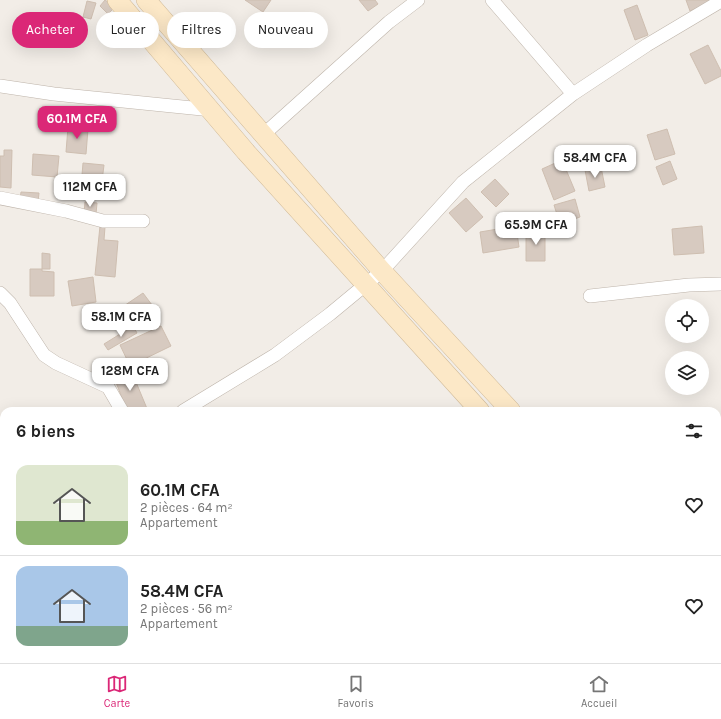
<!DOCTYPE html>
<html lang="fr">
<head>
<meta charset="utf-8">
<style>
	:root { --surface:#fff; --page:#f2f2f2; --text:#222; --muted:#767676; --line:#e0e0e0; --accent:#db2777 }
	body { margin:0; font-family:Karla,sans-serif; background:var(--page); color:var(--text); height:100vh; display:flex; flex-direction:column; font-size:15px; white-space:nowrap }
	* { box-sizing:border-box; margin:0 }
	p { font-size:13px; color:var(--muted) }
	.icon { flex:none; width:22px; height:22px; fill:none; stroke:currentColor; stroke-width:2; stroke-linecap:round; stroke-linejoin:round }
	.map { position:relative; flex:1; overflow:hidden }
	.sheet { position:absolute; left:0px; top:407px; width:721px; height:256px; display:flex; flex-direction:column; background:var(--surface); border-radius:12px 12px 0 0; box-shadow:0 4px 16px #0002 }
	.sheet>* { flex:none }
	.guide { position:absolute; left:12px; top:12px; width:400px; height:36px; display:flex; gap:8px }
	.tools { position:absolute; left:665px; top:299px; display:grid; gap:8px }
	.tools a { display:grid; place-items:center; width:44px; height:44px; border-radius:50%; background:var(--surface); box-shadow:0 4px 16px #0002; font-size:20px }
	.price { position:absolute; translate:-50% -34px; padding:0 9px; border-radius:8px; background:#fff; color:#222; font-size:13px; line-height:26px; filter:drop-shadow(0 1px 2px #0008) }
	.price::after { content:''; position:absolute; left:50%; top:24px; width:12px; height:9px; margin-left:-6px; background:inherit; clip-path:polygon(0 0,100% 0,50% 100%) }
	.price.on { background:var(--accent); color:#fff }
	ul { padding:0; list-style:none }
	li { display:flex; align-items:center; gap:12px; height:100px; padding:0 16px }
	li+li { border-top:1px solid var(--line) }
	li span { display:grid; place-items:center; flex:none; width:112px; height:80px; border-radius:12px; color:#555 }
	li>.icon { margin-inline-start:auto }
	span .icon { width:48px; height:48px; fill:#fffc; stroke-width:1 }
	li b { font-size:17px }
	h2 { display:flex; justify-content:space-between; align-items:center; height:48px; padding:0 16px; font-size:17px }
	.pill { padding:0 14px; border-radius:18px; background:var(--surface); box-shadow:0 4px 16px #0002; font-size:14px; line-height:36px }
	.pill.on { background:var(--accent); color:#fff }
	.tabs { display:flex; justify-content:space-around; align-items:center; height:56px; border-top:1px solid var(--line); background:var(--surface); font-size:11px; color:var(--muted) }
	.tabs a { display:grid; justify-items:center; gap:2px }
	.tabs .on { color:var(--accent) }
	.map>svg:first-child { display:block }
	.building { fill:#d7cac0; stroke:#cebeb0 }
	.lines { fill:none; stroke-linecap:round; stroke-linejoin:round }
	.street-casing { stroke:#beb4aa; stroke-width:14 }
	.secondary-casing { stroke:#d0ba98; stroke-width:20 }
	.street { stroke:#fff; stroke-width:13 }
	.secondary { stroke:#fce8c7; stroke-width:19 }
</style>
</head>
<body>
<div class="map">
<svg width="721" height="663" viewBox="0 0 721 663">
	<rect width="100%" height="100%" fill="#f2ede7"/>
	<path class="building" d="M105 0 115 7 108 14 100 6Z
		M245 0H271L263 12Z
		M359 0H375L378 4 368 11Z
		M686 0H709L710 2 690 11Z
		M87 1 96 3 91 19 83 17Z
		M637 5 648 35 635 40 624 10Z
		M708 45 721 71V76L705 84 690 54Z
		M68 127 88 129 86 154 66 152Z
		M667 129 675 154 655 160 647 135Z
		M4 150H12L11 188 0 187V156H4Z
		M33 154 59 156 57 177 32 175Z
		M562 160 575 191 554 200 542 169Z
		M670 161 677 179 663 185 656 167Z
		M83 163 104 165 101 189 81 187Z
		M601 167 605 187 589 191 585 170Z
		M495 179 509 194 496 207 481 192Z
		M21 192 39 193 38 202 20 200Z
		M466 198 483 217 466 232 449 213Z
		M575 199 580 217 560 224 554 205Z
		M85 202 97 203 96 214 84 213Z
		M100 226 105 227 104 240 118 241 115 277 95 275Z
		M516 226 519 247 483 253 480 232Z
		M702 226 704 253 674 255 672 229Z
		M526 232H545V261H526Z
		M42 253 50 254V269H42V271L54 272V296H30V269H42Z
		M93 277 96 302 72 306 68 281Z
		M143 293 155 309 123 331 112 314Z
		M133 326 137 333 108 350 104 344Z
		M161 326 171 346 130 366 120 345Z
		M131 370 148 411H127L114 377Z"/>
	<g class="lines">
		<defs>
			<path id="street" d="M492 0 573 94
				M0 86 54 94 212 110
				M263 135 389 22 418 0
				M0 198 66 211 103 221H143
				M0 293 10 303 44 355 56 363 108 387 122 411
				M590 296 689 285 721 284
				M183 411 275 355 330 314 382 271 463 182 573 94 647 45 721 1
				M717 507 721 505
				M0 524 4 522
				M485 663 487 659
				M633 663 638 659"/>
			<path id="secondary" d="M117 0 246 152 480 411
				M146 0 382 271 511 411
				M717 622 721 626
				M717 656 721 660"/>
		</defs>
		<use href="#street" class="street-casing"/>
		<use href="#secondary" class="secondary-casing"/>
		<use href="#street" class="street"/>
		<use href="#secondary" class="secondary"/>
	</g>
</svg>
<div class="tools">
<a><svg class="icon" aria-label="locate" viewBox="0 0 24 24"><circle cx="12" cy="12" r="6"/><path d="M12 2v4M12 18v4M2 12h4M18 12h4"/></svg></a>
<a><svg class="icon" aria-label="layers" viewBox="0 0 24 24"><path d="M12 4l9 5-9 5-9-5zM3 14l9 5 9-5"/></svg></a>
</div>
<b class="price on" style="left:77px;top:140px">60.1M CFA</b>
<b class="price" style="left:595px;top:179px">58.4M CFA</b>
<b class="price" style="left:90px;top:208px">112M CFA</b>
<b class="price" style="left:536px;top:246px">65.9M CFA</b>
<b class="price" style="left:121px;top:338px">58.1M CFA</b>
<b class="price" style="left:130px;top:392px">128M CFA</b>
<div class="guide">
<a class="pill on">Acheter</a>
<a class="pill">Louer</a>
<a class="pill">Filtres</a>
<a class="pill">Nouveau</a>
</div>
<section class="sheet">
<h2>6 biens<svg class="icon" aria-label="filters" viewBox="0 0 24 24"><path d="M4 7h16M4 17h16"/><circle cx="9" cy="7" r="2"/><circle cx="15" cy="17" r="2"/></svg></h2>
<ul>
<li><span style="background:linear-gradient(#dfe7d0 70%,#8fb573 0)"><svg class="icon" aria-label="home" viewBox="0 0 24 24"><path d="M3 11l9-7 9 7M6 9v11h12V9"/></svg></span><div><b>60.1M CFA</b><p>2 pièces · 64 m²</p><p>Appartement</p></div><svg class="icon" aria-label="heart" viewBox="0 0 24 24"><path d="M12 20l-8-8c-3-5 5-10 8-4 3-6 11-1 8 4z"/></svg></li>
<li><span style="background:linear-gradient(#a9c7e8 75%,#7fa58c 0)"><svg class="icon" aria-label="home" viewBox="0 0 24 24"><path d="M3 11l9-7 9 7M6 9v11h12V9"/></svg></span><div><b>58.4M CFA</b><p>2 pièces · 56 m²</p><p>Appartement</p></div><svg class="icon" aria-label="heart" viewBox="0 0 24 24"><path d="M12 20l-8-8c-3-5 5-10 8-4 3-6 11-1 8 4z"/></svg></li>
</ul>
</section>
</div>
<nav class="tabs">
<a class="on"><svg class="icon" aria-label="map" viewBox="0 0 24 24"><path d="M3 6l6-2 6 2 6-2v14l-6 2-6-2-6 2zM9 4v14M15 6v14"/></svg>Carte</a>
<a><svg class="icon" aria-label="saved" viewBox="0 0 24 24"><path d="M7 4h10v16l-5-4-5 4z"/></svg>Favoris</a>
<a><svg class="icon" aria-label="home" viewBox="0 0 24 24"><path d="M3 11l9-7 9 7M6 9v11h12V9"/></svg>Accueil</a>
</nav>
</body>
</html>
